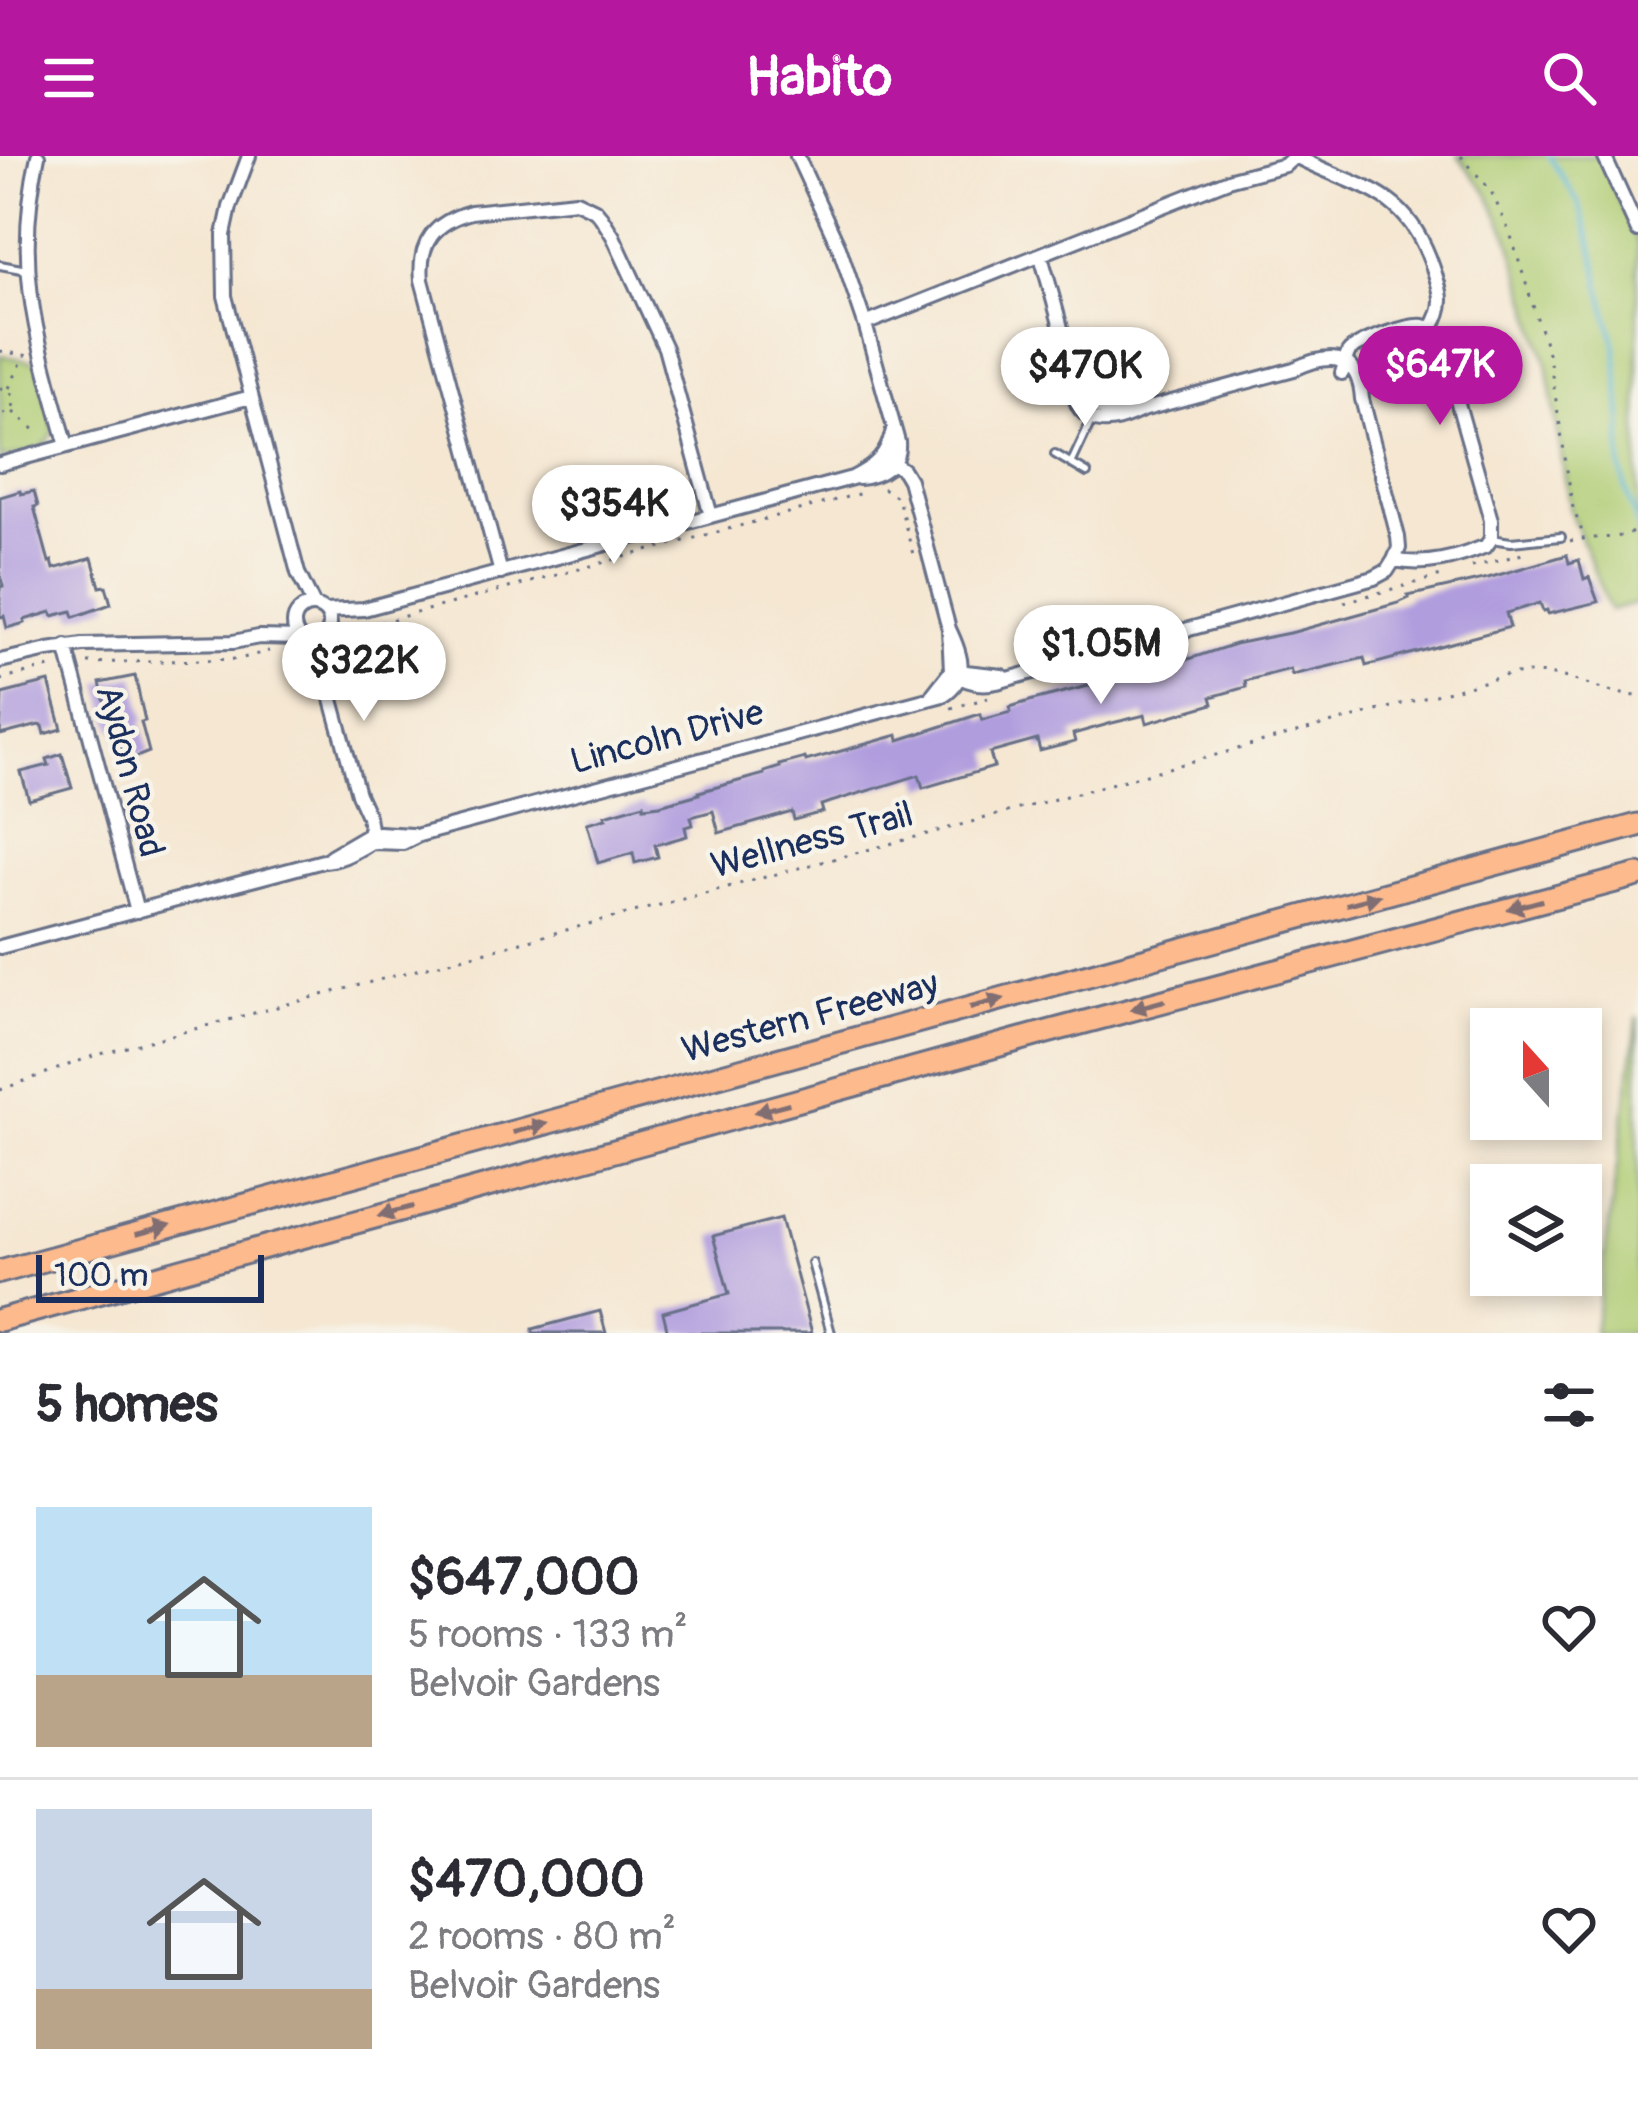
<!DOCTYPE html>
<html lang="en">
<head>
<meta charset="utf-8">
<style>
	:root { --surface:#fff; --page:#f7f7f7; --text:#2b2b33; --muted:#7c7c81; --line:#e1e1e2; --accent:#b5179e }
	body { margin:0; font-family:Pangolin,sans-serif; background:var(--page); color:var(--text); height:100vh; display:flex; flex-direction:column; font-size:45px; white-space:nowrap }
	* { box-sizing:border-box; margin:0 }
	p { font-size:39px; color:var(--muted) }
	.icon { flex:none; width:66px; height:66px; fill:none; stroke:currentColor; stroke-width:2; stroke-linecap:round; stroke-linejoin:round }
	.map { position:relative; height:1177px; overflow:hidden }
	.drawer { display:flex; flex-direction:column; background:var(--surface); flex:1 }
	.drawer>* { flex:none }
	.needle { width:78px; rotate:339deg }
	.fabs { position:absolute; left:1470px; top:852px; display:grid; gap:24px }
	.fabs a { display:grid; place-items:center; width:132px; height:132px; border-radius:0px; background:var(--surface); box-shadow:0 6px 18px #0003; font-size:60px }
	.scale { position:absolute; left:36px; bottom:30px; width:228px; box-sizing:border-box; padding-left:12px; border:6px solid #1b2f5e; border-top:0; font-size:33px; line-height:42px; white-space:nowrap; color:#1b2f5e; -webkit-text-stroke:9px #f7f3e8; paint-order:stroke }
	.price { position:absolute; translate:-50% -102px; padding:0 27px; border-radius:42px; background:#fff; color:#222; font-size:39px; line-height:78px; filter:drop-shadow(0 3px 6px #0008) }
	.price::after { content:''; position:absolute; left:50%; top:72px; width:36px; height:27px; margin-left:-18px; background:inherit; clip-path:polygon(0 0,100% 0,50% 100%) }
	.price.selected { background:var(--accent); color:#fff }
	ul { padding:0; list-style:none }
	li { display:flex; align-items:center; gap:36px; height:300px; padding:0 36px }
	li+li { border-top:3px solid var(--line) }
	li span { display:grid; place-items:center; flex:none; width:336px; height:240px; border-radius:0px; color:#555 }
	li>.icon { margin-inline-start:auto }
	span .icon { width:144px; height:144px; fill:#fffc; stroke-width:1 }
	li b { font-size:51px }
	h2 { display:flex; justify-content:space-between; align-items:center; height:144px; padding:0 36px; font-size:51px }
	header { display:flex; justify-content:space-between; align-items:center; height:156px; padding:0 36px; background:var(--accent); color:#fff; font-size:54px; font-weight:700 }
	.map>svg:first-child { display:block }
	.green { fill:#afcc73; stroke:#657e68; stroke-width:3 }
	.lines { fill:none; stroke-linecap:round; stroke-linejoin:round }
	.stream { stroke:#55b5d4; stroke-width:4.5 }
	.building { fill:#b09dde }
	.lane-casing { stroke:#676f87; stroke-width:12 }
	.street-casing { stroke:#676f87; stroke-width:18 }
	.highway-casing { stroke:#676f87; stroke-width:27 }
	.path { stroke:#676f87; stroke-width:3; stroke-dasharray:3 9; stroke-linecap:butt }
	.lane { stroke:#fff; stroke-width:6 }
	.street { stroke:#fff; stroke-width:12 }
	.highway { stroke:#fcba8d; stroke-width:21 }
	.oneway { fill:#806e73 }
	.labels { text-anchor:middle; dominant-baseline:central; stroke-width:9; stroke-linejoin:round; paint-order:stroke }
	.street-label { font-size:36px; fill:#1b2f5e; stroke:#f7f3e8 }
</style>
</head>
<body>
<header><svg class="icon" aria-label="menu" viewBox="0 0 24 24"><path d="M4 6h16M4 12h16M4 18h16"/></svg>Habito<svg class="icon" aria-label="search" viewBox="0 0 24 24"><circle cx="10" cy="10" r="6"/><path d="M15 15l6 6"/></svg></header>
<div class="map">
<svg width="1638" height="1177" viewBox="0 0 1638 1177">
	<rect width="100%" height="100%" fill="#f7f3e8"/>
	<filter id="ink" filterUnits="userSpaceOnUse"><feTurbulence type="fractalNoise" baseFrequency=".00833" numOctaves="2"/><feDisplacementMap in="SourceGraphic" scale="24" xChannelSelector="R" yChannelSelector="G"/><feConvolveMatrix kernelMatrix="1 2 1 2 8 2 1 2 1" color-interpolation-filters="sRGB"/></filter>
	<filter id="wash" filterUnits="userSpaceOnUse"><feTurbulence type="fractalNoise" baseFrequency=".004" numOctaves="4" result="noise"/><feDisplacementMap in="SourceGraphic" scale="48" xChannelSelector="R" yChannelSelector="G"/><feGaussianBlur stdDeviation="2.7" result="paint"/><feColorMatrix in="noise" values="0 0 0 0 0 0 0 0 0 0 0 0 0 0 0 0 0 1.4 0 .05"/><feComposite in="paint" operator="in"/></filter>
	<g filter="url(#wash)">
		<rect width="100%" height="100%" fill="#f5e7d2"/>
		<path class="green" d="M1458 0H1599L1638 86V447L1610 455 1570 355 1547 206 1509 81 1488 38Z
			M0 199 37 206 54 271C51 297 21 297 0 303Z
			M1638 860V1177H1594Z"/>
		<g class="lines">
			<path class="stream" d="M1549 0 1579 48 1594 97 1601 133 1616 191 1622 266 1621 310 1626 334 1638 371"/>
		</g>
		<g id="blocks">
			<path class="building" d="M20 335 21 338 34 335 38 350 34 351 49 406 52 405 54 413 92 402 100 431 106 430 111 448 74 461 72 455 53 460 51 456 24 464 25 467 7 472 4 460 0 461V431L3 430 0 419V341Z
				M1567 399 1569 407 1579 404 1584 423 1589 421 1598 446 1548 458 1547 454 1543 455 1540 447 1506 457 1510 471 1366 510 1364 502 1292 519 1290 513 1245 525 1246 531 1211 541 1213 548 1147 567 1145 559 1112 567 1073 578 1075 586 1040 595 1037 584 990 597 994 611 923 632 919 619 821 649 823 656 794 664 792 656 719 677 713 655 691 661 693 669 685 671 687 680 655 689 658 701 635 707 633 697 598 707 587 667 606 662 605 659 644 648V651L660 649 699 638V636L764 618V616L780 611 779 609 805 602 806 605 898 579 899 584 980 558 982 564 1011 556 1010 551 1033 544 1167 510 1235 488 1294 476 1398 447 1409 442 1408 440 1488 422Z
				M135 520 145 565 141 566 149 596 129 604 128 600 123 602 115 573 113 574 109 564 100 527Z
				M49 526 62 573 45 578 43 570 39 569 0 579 2 538Z
				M62 598 72 632 29 644 21 616 49 609 47 603Z
				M781 1062 812 1177H668L663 1156 729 1138 713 1080Z
				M600 1155 606 1177H533V1173Z"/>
		</g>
	</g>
	<g filter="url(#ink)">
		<use href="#blocks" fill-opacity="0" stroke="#676f87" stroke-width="3"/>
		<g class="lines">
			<defs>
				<path id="lane" d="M0 109 27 114
					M1055 298 1087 317
					M1071 308 1093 261
					M1491 383 1511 386 1561 381
					M812 1107 831 1177"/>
				<path id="street" d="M38 0C13 111 37 183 67 290
					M249 0 230 51 224 79 225 140 298 417 314 450
					M797 0 839 91 865 168 898 286C900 309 880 320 859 322
					M1604 0 1638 75
					M1041 100C1051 136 1062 172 1070 209 1074 223 1071 241 1081 254 1098 274 1123 263 1142 254L1294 213C1329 197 1359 196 1362 243L1398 381 1399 392 1394 404C1426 411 1457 402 1486 390L1491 383V364L1439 181C1434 176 1431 171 1423 170 1410 168 1355 186 1348 197 1347 199 1343 214 1342 217
					M865 168 1231 23 1285 9 1295 0C1362 35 1406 31 1433 112 1442 138 1446 149 1431 173
					M1075 221C1090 249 1095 257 1127 255
					M889 304 903 314 909 324 949 473 951 515 933 538
					M0 308 251 241
					M501 417 422 124C418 86 435 66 471 56L576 45 595 54 601 61 613 80 665 192 711 360
					M294 468a18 18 0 1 1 36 0a18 18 0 1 1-36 0Z
					M325 455 364 453 852 322C876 310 887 300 893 274
					M308 485 323 511 358 638 368 660 372 686
					M66 490 137 755
					M0 505 48 494 83 489 233 486 259 481 301 482
					M951 515C965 526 980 530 997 526L1374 422 1387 415 1394 404
					M957 515 1002 520
					M372 686 403 687 419 679 943 539C970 522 961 498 949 473
					M331 700 367 679 379 677 412 679
					M0 791 323 705C343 704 355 695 372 686"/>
				<path id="highway" d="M0 1116 1638 669
					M0 1164 1036 879 1638 719"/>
			</defs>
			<use href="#lane" class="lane-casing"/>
			<use href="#street" class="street-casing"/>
			<use href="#highway" class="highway-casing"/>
			<path class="path" d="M1461 0 1491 35 1510 77 1549 200 1573 352 1584 381
				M0 195 29 200
				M0 232C19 235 19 255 0 259
				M9 232 25 199
				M13 256 35 274
				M883 332 898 342 914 402
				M1570 385C1593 379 1619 386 1638 373
				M1472 411 1526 397
				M1344 446 1445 419
				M333 496 345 476 862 337
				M88 507 239 503 269 495
				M0 524 54 510
				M951 552 988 542
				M0 934 93 900 942 674 1508 519C1566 510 1588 536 1638 540"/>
			<use href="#lane" class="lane"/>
			<use href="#street" class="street"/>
			<use href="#highway" class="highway"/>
		</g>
		<defs><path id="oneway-solid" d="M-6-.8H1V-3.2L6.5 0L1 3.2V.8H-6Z" transform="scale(3)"/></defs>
		<g class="oneway">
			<use href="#oneway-solid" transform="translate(1363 744) rotate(-15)"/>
			<use href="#oneway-solid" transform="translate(1525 749) rotate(165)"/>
			<use href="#oneway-solid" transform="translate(987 847) rotate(-15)"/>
			<use href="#oneway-solid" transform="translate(1148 849) rotate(165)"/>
			<use href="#oneway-solid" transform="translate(772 952) rotate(165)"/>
			<use href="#oneway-solid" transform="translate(530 972) rotate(-15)"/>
			<use href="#oneway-solid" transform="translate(396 1055) rotate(165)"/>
			<use href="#oneway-solid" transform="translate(153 1074) rotate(-15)"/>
		</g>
	</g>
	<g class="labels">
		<g class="street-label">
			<text transform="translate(667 581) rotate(-15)">Lincoln Drive</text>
			<text transform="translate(130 615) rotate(75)">Aydon Road</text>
			<text transform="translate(812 684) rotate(-15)">Wellness Trail</text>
			<text transform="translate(810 861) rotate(-15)">Western Freeway</text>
		</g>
	</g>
</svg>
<div class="fabs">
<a><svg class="needle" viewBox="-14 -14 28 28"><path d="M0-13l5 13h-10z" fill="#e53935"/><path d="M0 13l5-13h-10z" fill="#7c7c81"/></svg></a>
<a><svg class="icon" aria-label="layers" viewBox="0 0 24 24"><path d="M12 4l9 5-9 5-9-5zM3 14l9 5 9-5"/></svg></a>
</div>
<div class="scale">100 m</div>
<b class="price selected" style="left:1440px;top:272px">$647K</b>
<b class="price" style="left:1085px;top:273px">$470K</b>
<b class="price" style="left:614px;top:411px">$354K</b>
<b class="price" style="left:1101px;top:551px">$1.05M</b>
<b class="price" style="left:364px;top:568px">$322K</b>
</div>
<section class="drawer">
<h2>5 homes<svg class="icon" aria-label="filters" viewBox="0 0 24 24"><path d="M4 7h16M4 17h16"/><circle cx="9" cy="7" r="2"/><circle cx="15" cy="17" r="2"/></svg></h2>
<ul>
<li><span style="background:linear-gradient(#bfe0f5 70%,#b9a48a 0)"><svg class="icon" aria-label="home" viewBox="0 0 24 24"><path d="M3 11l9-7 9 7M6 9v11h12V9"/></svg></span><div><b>$647,000</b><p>5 rooms · 133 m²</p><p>Belvoir Gardens</p></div><svg class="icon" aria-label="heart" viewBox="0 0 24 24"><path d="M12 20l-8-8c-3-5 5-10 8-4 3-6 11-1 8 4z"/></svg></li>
<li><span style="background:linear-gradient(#c9d6e8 75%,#b9a48a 0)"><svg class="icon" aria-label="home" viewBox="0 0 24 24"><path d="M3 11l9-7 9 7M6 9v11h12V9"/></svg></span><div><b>$470,000</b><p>2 rooms · 80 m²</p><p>Belvoir Gardens</p></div><svg class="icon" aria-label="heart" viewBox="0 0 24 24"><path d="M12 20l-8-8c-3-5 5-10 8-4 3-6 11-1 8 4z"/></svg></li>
</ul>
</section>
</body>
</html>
